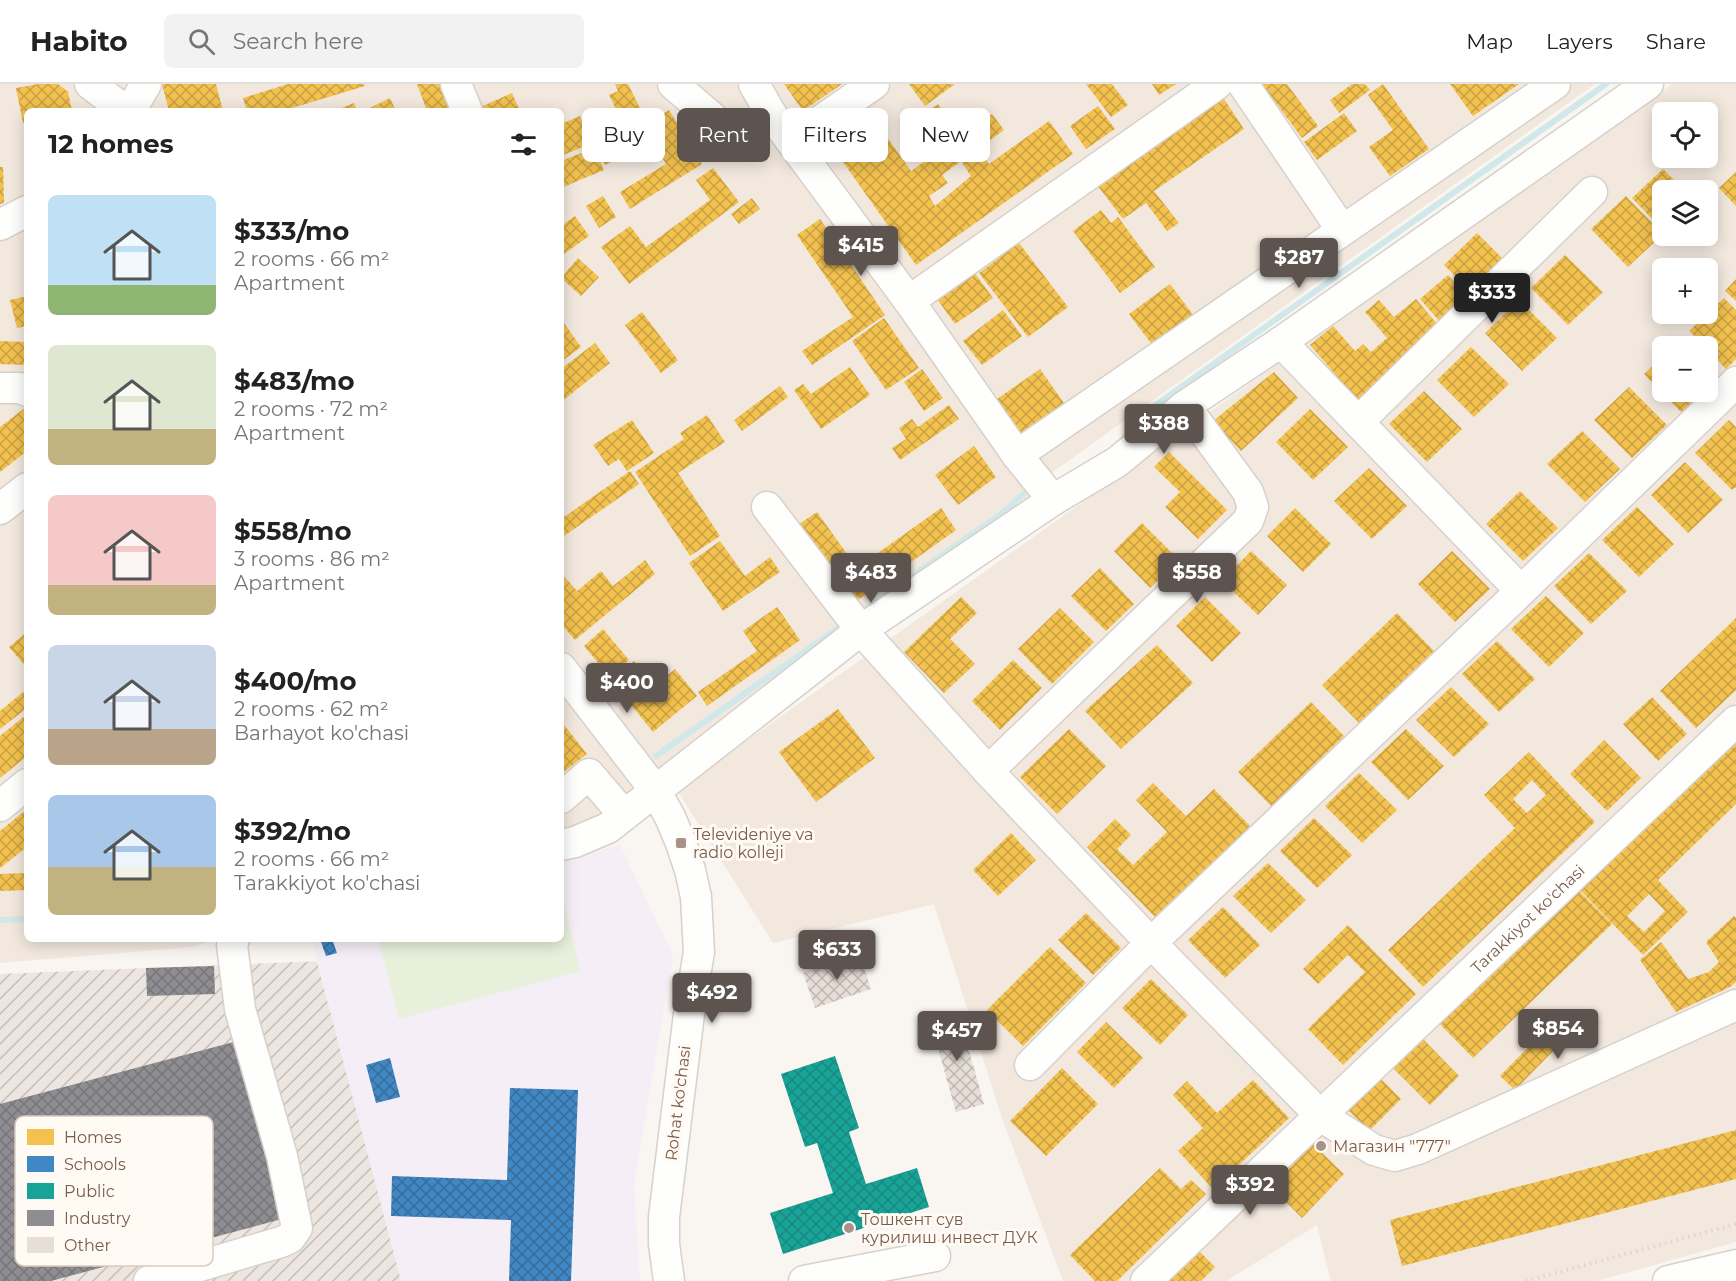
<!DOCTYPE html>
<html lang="en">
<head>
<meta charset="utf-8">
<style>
	:root { --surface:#fff; --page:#f2f2f2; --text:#222; --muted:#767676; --line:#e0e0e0; --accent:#5d544f }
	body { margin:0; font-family:Montserrat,sans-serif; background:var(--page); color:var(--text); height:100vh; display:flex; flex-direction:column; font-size:22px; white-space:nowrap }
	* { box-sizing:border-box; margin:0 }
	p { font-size:20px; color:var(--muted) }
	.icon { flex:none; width:33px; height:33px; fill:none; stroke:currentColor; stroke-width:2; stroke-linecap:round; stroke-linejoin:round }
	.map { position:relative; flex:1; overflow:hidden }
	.sheet { position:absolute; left:24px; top:24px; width:540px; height:834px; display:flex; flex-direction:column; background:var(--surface); border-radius:9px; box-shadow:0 3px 15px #0003 }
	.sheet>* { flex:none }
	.guide { position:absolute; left:582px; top:24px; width:570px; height:54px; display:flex; gap:12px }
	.controls { position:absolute; left:1652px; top:18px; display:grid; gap:12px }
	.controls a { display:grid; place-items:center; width:66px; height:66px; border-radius:9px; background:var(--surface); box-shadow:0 3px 15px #0003; font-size:30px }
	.price { position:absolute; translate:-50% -51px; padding:0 14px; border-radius:6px; background:var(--accent); color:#fff; font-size:20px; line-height:39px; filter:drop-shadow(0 2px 3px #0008) }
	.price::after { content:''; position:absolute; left:50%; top:36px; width:18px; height:14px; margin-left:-9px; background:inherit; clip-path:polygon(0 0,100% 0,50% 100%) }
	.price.on { background:#222; color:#fff }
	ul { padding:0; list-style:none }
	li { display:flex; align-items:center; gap:18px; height:150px; padding:0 24px }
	li span { display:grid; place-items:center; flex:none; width:168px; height:120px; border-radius:9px; color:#555 }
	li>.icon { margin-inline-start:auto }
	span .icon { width:72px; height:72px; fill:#fffc; stroke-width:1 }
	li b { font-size:26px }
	h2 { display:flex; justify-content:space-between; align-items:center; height:72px; padding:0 24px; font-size:26px }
	.tag { padding:0 21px; border-radius:9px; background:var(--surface); box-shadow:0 3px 15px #0003; font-size:21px; line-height:54px }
	.tag.on { background:var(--accent); color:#fff }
	header { display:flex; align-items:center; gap:36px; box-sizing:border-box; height:84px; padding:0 30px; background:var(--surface); border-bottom:2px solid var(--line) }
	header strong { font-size:28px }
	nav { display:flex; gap:33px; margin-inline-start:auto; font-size:21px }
	.search { width:420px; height:54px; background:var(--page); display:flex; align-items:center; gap:15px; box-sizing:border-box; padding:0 21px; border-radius:9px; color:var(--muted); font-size:22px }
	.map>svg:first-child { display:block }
	.residential { fill:#f2e8de; fill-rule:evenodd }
	.industrial { fill:url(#industrial-furrows) }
	.education { fill:#f6eef6 }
	.park { fill:#e7f0db }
	.homes { fill:url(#homes-cross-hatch); fill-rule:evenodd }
	.schools { fill:url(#schools-cross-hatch) }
	.public { fill:url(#public-cross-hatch) }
	.industry { fill:url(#industry-cross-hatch) }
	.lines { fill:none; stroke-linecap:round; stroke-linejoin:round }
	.stream { stroke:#d0e8ea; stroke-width:6 }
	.building { fill:url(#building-cross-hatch) }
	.minor-casing { stroke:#d7d1cb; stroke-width:33 }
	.path { stroke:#dcd5d0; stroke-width:4; stroke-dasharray:1.5 4.5; stroke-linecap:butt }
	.minor { stroke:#fefefd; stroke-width:30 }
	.poi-dot { fill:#a69286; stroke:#fffaf3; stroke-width:2 }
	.labels { text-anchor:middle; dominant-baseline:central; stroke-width:6; stroke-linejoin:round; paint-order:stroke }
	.poi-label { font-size:16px; fill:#7a5c4d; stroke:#fffaf3; text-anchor:start }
	.street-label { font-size:16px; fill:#7a5c4d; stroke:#fffaf3 }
	.key { fill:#fffaf3; stroke:#d7cbc1; stroke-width:1.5 }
	.key-label { font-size:16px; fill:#7a5c4d }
</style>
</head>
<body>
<header>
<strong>Habito</strong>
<div class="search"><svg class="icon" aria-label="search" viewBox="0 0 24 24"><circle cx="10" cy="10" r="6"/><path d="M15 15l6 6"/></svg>Search here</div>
<nav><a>Map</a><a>Layers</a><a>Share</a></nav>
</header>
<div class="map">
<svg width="1736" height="1197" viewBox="0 0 1736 1197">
	<defs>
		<pattern id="industrial-furrows" width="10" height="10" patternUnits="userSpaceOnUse" patternTransform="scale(1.5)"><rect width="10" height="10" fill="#ede5e0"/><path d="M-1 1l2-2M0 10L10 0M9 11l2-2" fill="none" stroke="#c5bdb8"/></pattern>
		<pattern id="homes-cross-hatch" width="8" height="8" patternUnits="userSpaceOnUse" patternTransform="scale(1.5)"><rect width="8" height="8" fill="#f2c14e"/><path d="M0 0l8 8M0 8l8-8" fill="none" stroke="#c9a043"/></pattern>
		<pattern id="schools-cross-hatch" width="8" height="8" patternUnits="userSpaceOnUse" patternTransform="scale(1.5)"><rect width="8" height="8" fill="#3f88c5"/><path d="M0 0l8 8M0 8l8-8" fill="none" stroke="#386d9a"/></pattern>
		<pattern id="public-cross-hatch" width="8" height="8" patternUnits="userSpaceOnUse" patternTransform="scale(1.5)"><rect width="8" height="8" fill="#17a398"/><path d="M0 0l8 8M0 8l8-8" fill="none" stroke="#1a887e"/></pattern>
		<pattern id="industry-cross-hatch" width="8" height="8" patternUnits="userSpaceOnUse" patternTransform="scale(1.5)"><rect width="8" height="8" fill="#8d8d92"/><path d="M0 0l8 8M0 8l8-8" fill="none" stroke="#787679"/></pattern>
		<pattern id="building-cross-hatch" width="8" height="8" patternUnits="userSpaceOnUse" patternTransform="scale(1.5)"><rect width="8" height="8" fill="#e6ded7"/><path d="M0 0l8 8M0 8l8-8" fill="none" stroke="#bfb7b1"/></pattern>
	</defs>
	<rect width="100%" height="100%" fill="#f9f5f0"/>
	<path class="residential" d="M0 0H1595L1050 390 1014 437 602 746 561 758V27H27V855H221L192 863 0 879Z
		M1672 0H1736V1158L1597 1197H1331L1317 1141 1226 1197H1063L1002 1034 934 820 773 859 677 706ZM1662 28H1707V74H1662ZM1662 106H1707V152H1662ZM1662 184H1707V230H1662ZM1662 262H1707V308H1662Z"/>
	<path class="industrial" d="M323 877 410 1197H0V890Z"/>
	<path class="education" d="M620 761 673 871 634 1102 640 1197H401L311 855H561V776Z"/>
	<path class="park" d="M561 810 581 887 399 935 378 855H561Z"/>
	<path class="homes" d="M38 0H58L68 8 72 27H27V39H23L16 4Z
		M162 0H216L223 27H169Z
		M288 0H364L365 2 282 27H247L243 14Z
		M417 0H441L452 27H427Z
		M615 0H628L646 36 634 42 629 32 621 35 609 11 618 7Z
		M784 0H842L803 27Z
		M909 0H955L925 22Z
		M1086 0H1112L1128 21 1111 33Z
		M1152 0H1176L1159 11Z
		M1262 0H1287L1318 42 1302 54Z
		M1352 0H1365L1370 6 1339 29 1330 16Z
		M1383 0 1429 65 1390 92 1369 63 1393 46 1368 11Z
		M1450 0H1519L1473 32Z
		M512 9 520 27H479L478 24Z
		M1222 12 1244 45 1154 107 1179 139 1167 147 1146 119 1123 135 1097 101Z
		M390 14 396 27H364Z
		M354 19 357 27H334Z
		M938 20 961 51 992 30 1004 46 978 65 989 80 1049 37 1073 70 916 181 826 54 867 25 911 87 949 60 925 29ZM961 77 971 92 935 122 929 112 948 99 942 91Z
		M1098 22 1115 45 1086 65 1070 42Z
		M669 26 702 80 630 125 620 108 666 80 643 42Z
		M1344 29 1357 47 1317 76 1304 58Z
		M580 32 592 59 561 72V40Z
		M642 42 650 61 605 81 597 62Z
		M594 64 604 86 561 104V77Z
		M0 83H3L4 119 0 120Z
		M713 84 739 118 629 200 601 163 630 142 646 163 710 116 696 96Z
		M1663 85 1684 106H1662V145L1632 114Z
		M1736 88V122L1719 104Z
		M603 112 616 133 599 144 586 122Z
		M1626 112 1662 149V151L1628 183 1591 145Z
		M752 114 760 125 739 140 731 130Z
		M1101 126 1111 139 1118 133 1155 183 1120 209 1073 147Z
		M575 132 589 152 564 170 561 165V142Z
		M820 135 885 231 812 281 802 267 853 233 797 151Z
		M1477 149 1509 181 1476 213 1444 181Z
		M1019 159 1068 223 1028 253 979 189Z
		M1565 171 1603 208 1568 241 1531 204Z
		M578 174 599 193 581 212 561 194Z
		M974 188 993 214 955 240 937 215Z
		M1448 191 1475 221 1447 246 1420 215Z
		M1736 195V217L1725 207Z
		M1170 200 1194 232 1153 262 1129 230Z
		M27 212V242L17 244 10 216Z
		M1724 214 1736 226V275L1726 285 1707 265V262H1705L1689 247Z
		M1416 215 1443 247 1359 318 1310 261 1333 242 1355 267 1363 260 1371 268 1387 254 1365 228 1379 216 1394 233Z
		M1519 216 1557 254 1522 287 1485 249Z
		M1003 226 1022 252 982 281 963 257Z
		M642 228 678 276 661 289 625 241Z
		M884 234 919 284 886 306 852 257Z
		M561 235 581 263 562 277 561 275Z
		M0 257 27 258V281L0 280Z
		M595 259 610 279 561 318V285Z
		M1471 263 1509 300 1474 333 1437 296Z
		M1662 273V308H1703L1681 328 1644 290Z
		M850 283 870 311 821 345 794 306 803 300 811 310Z
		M922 285 943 314 924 327 904 298Z
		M1040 285 1064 319 1020 349 997 315Z
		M1274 288 1298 314 1241 367 1213 337Z
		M780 302 788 313 742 347 734 336Z
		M1629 303 1667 341 1632 374 1594 336Z
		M1424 307 1462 345 1427 378 1389 340Z
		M949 321 959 335 900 376 892 364 906 355 899 344 912 335 918 343Z
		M26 323 27 325V367L0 388V343Z
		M1310 325 1348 363 1313 396 1276 358Z
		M707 331 725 358 678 389 720 452 690 472 635 388 684 355 680 349Z
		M632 336 654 369 627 387 619 375 608 382 593 361Z
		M1729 336 1736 343V403L1732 406 1695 369Z
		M1582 347 1620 385 1585 418 1547 380Z
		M974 362 996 393 958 421 935 391Z
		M1169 368 1227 426 1198 455 1165 423 1180 408 1154 383Z
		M1685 378 1723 416 1688 449 1651 411Z
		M1369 384 1407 422 1372 455 1334 417Z
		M630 387 639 400 561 454V435Z
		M1520 407 1558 444 1523 477 1486 440Z
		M1637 423 1674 460 1639 493 1602 456Z
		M941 424 956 446 855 518 799 440 817 428 857 484Z
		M1295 424 1331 460 1303 488 1267 452Z
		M1142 439 1179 476 1150 504 1114 467Z
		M720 457 745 492 770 473 780 488 723 527 689 479Z
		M1251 467 1287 501 1258 531 1222 497Z
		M1452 467 1490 505 1455 538 1418 500Z
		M1589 469 1627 507 1591 540 1554 502Z
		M645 476 655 490 575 556 561 540V489L577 507 601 487 613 502Z
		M1100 484 1134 520 1106 547 1071 512Z
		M1546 512 1584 549 1549 583 1511 545Z
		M961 513 977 529 950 555 975 580 944 609 904 568Z
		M1205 513 1241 549 1212 578 1176 542Z
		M777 523 800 556 707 622 698 608 757 567 743 547Z
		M1060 524 1094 558 1052 600 1018 565Z
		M1397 529 1434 567 1359 639 1322 601Z
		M1736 534V606L1696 644 1660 607Z
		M603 545 629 576 609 592 584 562Z
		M27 548V584L9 563Z
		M1497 557 1535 595 1499 628 1462 590Z
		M1157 561 1193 599 1121 665 1085 627Z
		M1013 576 1042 604 1000 646 972 617Z
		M634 577 655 602 675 585 697 612 653 648 611 596Z
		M1451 603 1489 640 1454 673 1416 636Z
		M27 605V624L0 645V627Z
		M1652 613 1687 650 1658 677 1623 640Z
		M1311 618 1344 652 1271 722 1238 688Z
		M838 625 875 674 816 718 779 668Z
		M27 630V672L0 694V652Z
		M561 637 587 670 561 690Z
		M1069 645 1106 682 1057 730 1020 693Z
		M1406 645 1444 682 1408 716 1371 678Z
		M1736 650V720L1658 796 1688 828 1643 871 1577 803ZM1649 810 1665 827 1644 848 1627 832Z
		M1604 656 1641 694 1607 727 1570 690Z
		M1529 668 1595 738 1423 903 1388 866 1515 744 1484 711ZM1532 696 1546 711 1527 729 1513 715Z
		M1359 689 1397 726 1362 759 1325 722Z
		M1153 699 1186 732 1214 705 1250 742 1156 834 1087 763 1115 735 1131 751 1117 765 1133 781 1167 748 1136 716Z
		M27 725V763L0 784V747Z
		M1314 734 1352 771 1317 804 1280 767Z
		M1011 749 1036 776 998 812 973 786Z
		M1268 779 1306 816 1271 849 1233 812Z
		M27 789V806L0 807V790Z
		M1576 804 1612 840 1473 974 1438 938Z
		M1223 823 1260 861 1225 894 1188 856Z
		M1086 829 1121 864 1093 891 1058 856Z
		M1734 832 1736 834V898L1730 903 1676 928 1640 876 1661 858 1688 895 1709 888 1719 878 1706 858Z
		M1348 841 1416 910 1343 981 1308 945 1365 888 1348 871 1318 900 1303 885Z
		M1050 863 1086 899 1023 962 987 926Z
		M1151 895 1188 931 1160 961 1122 924Z
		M1106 938 1143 974 1114 1004 1077 968Z
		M1543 948 1558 962 1515 1006 1500 992Z
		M1422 954 1459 992 1430 1021 1392 983Z
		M1062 984 1098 1020 1046 1072 1010 1037Z
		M1380 994 1401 1015 1369 1047 1348 1026Z
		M1253 996 1289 1034 1213 1105 1178 1067 1203 1044 1173 1011 1187 997 1217 1029Z
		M1736 1046V1095L1402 1182 1390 1136Z
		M1313 1060 1344 1090 1302 1134 1271 1103Z
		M1160 1084 1181 1105 1191 1096 1206 1110 1117 1197H1095L1070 1171Z
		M1197 1165 1215 1183 1201 1197H1165Z"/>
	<path class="schools" d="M320 855H332L337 869 326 872Z
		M390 974 400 1013 376 1019 366 981Z
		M510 1004 578 1006 571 1197H509L511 1136 391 1132 392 1092 507 1096Z"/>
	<path class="public" d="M835 972 859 1044 849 1048 866 1100 917 1084 929 1123 783 1170 770 1129 833 1109 817 1059 805 1063 781 990Z"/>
	<path class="industry" d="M214 882 215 910 147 912 146 884Z
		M245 955 293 1132 51 1197H0V1020Z"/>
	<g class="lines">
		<path class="stream" d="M1132 338 1606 0
			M858 530 1005 427 1023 410
			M656 672 845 539
			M0 836 27 835"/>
	</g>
	<path class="building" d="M859 869 871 905 815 924 803 889Z
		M958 928 984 1020 956 1028 930 936Z"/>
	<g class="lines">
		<defs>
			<g id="minor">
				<path d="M90 0 126 27"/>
				<path d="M456 0 467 27"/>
				<path d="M673 0 736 54 771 30 909 217 1017 371 1053 416"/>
				<path d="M754 0 771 30"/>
				<path d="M1243 0 1342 146"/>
				<path d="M130 27 146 0"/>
				<path d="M791 57 874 0"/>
				<path d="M0 141 27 127"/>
				<path d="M909 217 1217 0"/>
				<path d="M1281 258 1521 507"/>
				<path d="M0 304H21L27 307"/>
				<path d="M1358 338 1592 108"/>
				<path d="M1017 371 1555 0"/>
				<path d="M767 423 861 546 988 687 1151 859 1321 1032 1374 1066 1395 1072 1418 1065 1736 921"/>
				<path d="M0 425 27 404"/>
				<path d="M561 584 655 706 670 733 681 759 690 786 696 813 699 868 690 922 664 1133V1160L669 1197"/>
				<path d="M988 687 1248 437 1253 423 1248 408 1185 322"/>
				<path d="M561 714 589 690 624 731"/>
				<path d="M0 722 27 700"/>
				<path d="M561 761 575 758 608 744 861 546 1053 416 1117 378 1185 322 1281 258 1648 0"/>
				<path d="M1030 981 1151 859 1521 507 1736 298"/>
				<path d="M149 1197 281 1158 290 1154 297 1144 282 1072 240 925 232 861 234 855"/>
				<path d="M804 1197 935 1172"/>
				<path id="s1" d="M1146 1197 1736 637"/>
				<path d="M1668 1197 1736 1181"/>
			</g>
		</defs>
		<use href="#minor" class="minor-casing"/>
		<path class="path" d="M1526 1197 1736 1140"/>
		<use href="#minor" class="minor"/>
	</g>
	<g class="poi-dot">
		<rect x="675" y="753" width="12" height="12" rx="3"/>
		<circle cx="1321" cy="1062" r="6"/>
		<circle cx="849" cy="1144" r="6"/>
	</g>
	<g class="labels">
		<g class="poi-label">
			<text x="693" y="750">Televideniye va<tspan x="693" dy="18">radio kolleji</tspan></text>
			<text x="1333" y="1062">Магазин "777"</text>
			<text x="861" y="1135">Тошкент сув<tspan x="861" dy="18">курилиш инвест ДУК</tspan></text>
		</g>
		<g class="street-label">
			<text stroke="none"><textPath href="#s1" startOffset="526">Tarakkiyot ko'chasi</textPath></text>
			<text transform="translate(678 1019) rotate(-83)">Rohat ko'chasi</text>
		</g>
	</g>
	<rect x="15" y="1032" width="198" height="150" rx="9" class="key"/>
	<rect x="27" y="1045" width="27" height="16" fill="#f2c14e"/>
	<rect x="27" y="1072" width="27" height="16" fill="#3f88c5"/>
	<rect x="27" y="1099" width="27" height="16" fill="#17a398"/>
	<rect x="27" y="1126" width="27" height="16" fill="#8d8d92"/>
	<rect x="27" y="1153" width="27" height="16" fill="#e6ded7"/>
	<g class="key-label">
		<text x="64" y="1059">Homes</text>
		<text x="64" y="1086">Schools</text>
		<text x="64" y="1113">Public</text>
		<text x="64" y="1140">Industry</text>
		<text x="64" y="1167">Other</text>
	</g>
</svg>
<div class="controls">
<a><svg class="icon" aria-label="locate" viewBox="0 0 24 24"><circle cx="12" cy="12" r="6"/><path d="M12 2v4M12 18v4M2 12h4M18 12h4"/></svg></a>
<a><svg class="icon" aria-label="layers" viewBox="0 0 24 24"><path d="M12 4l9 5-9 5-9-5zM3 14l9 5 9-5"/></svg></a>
<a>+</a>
<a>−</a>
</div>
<b class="price" style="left:861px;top:193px">$415</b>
<b class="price" style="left:1299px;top:205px">$287</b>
<b class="price on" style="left:1492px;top:240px">$333</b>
<b class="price" style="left:1164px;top:371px">$388</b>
<b class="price" style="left:871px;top:520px">$483</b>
<b class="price" style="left:1197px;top:520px">$558</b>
<b class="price" style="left:627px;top:630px">$400</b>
<b class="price" style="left:837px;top:897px">$633</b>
<b class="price" style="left:712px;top:940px">$492</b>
<b class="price" style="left:1558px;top:976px">$854</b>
<b class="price" style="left:957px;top:978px">$457</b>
<b class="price" style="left:1250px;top:1132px">$392</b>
<div class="guide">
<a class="tag">Buy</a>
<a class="tag on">Rent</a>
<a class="tag">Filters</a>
<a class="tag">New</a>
</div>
<section class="sheet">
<h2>12 homes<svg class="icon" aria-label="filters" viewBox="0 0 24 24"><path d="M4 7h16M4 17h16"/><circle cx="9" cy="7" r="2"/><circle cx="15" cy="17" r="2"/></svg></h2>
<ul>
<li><span style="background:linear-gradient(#bfe0f5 75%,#8fb573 0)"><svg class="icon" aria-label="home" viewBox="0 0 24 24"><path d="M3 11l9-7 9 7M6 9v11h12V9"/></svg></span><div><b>$333/mo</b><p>2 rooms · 66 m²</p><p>Apartment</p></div></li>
<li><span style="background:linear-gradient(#dfe7d0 70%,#c2b280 0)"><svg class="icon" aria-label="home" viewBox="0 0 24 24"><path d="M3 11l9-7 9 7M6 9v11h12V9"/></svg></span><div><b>$483/mo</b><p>2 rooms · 72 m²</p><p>Apartment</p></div></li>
<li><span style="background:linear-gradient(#f6c9c9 75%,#c2b280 0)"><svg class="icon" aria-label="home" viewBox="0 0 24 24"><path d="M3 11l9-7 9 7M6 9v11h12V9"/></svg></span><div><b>$558/mo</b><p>3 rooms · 86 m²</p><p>Apartment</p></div></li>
<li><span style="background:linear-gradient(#c9d6e8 70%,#b9a48a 0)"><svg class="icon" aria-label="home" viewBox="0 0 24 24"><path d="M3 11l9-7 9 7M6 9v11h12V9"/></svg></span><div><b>$400/mo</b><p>2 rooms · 62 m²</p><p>Barhayot ko'chasi</p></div></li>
<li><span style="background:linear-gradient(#a9c7e8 60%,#c2b280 0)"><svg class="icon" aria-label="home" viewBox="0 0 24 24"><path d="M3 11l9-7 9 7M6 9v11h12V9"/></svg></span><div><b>$392/mo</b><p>2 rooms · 66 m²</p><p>Tarakkiyot ko'chasi</p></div></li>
</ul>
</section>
</div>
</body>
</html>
